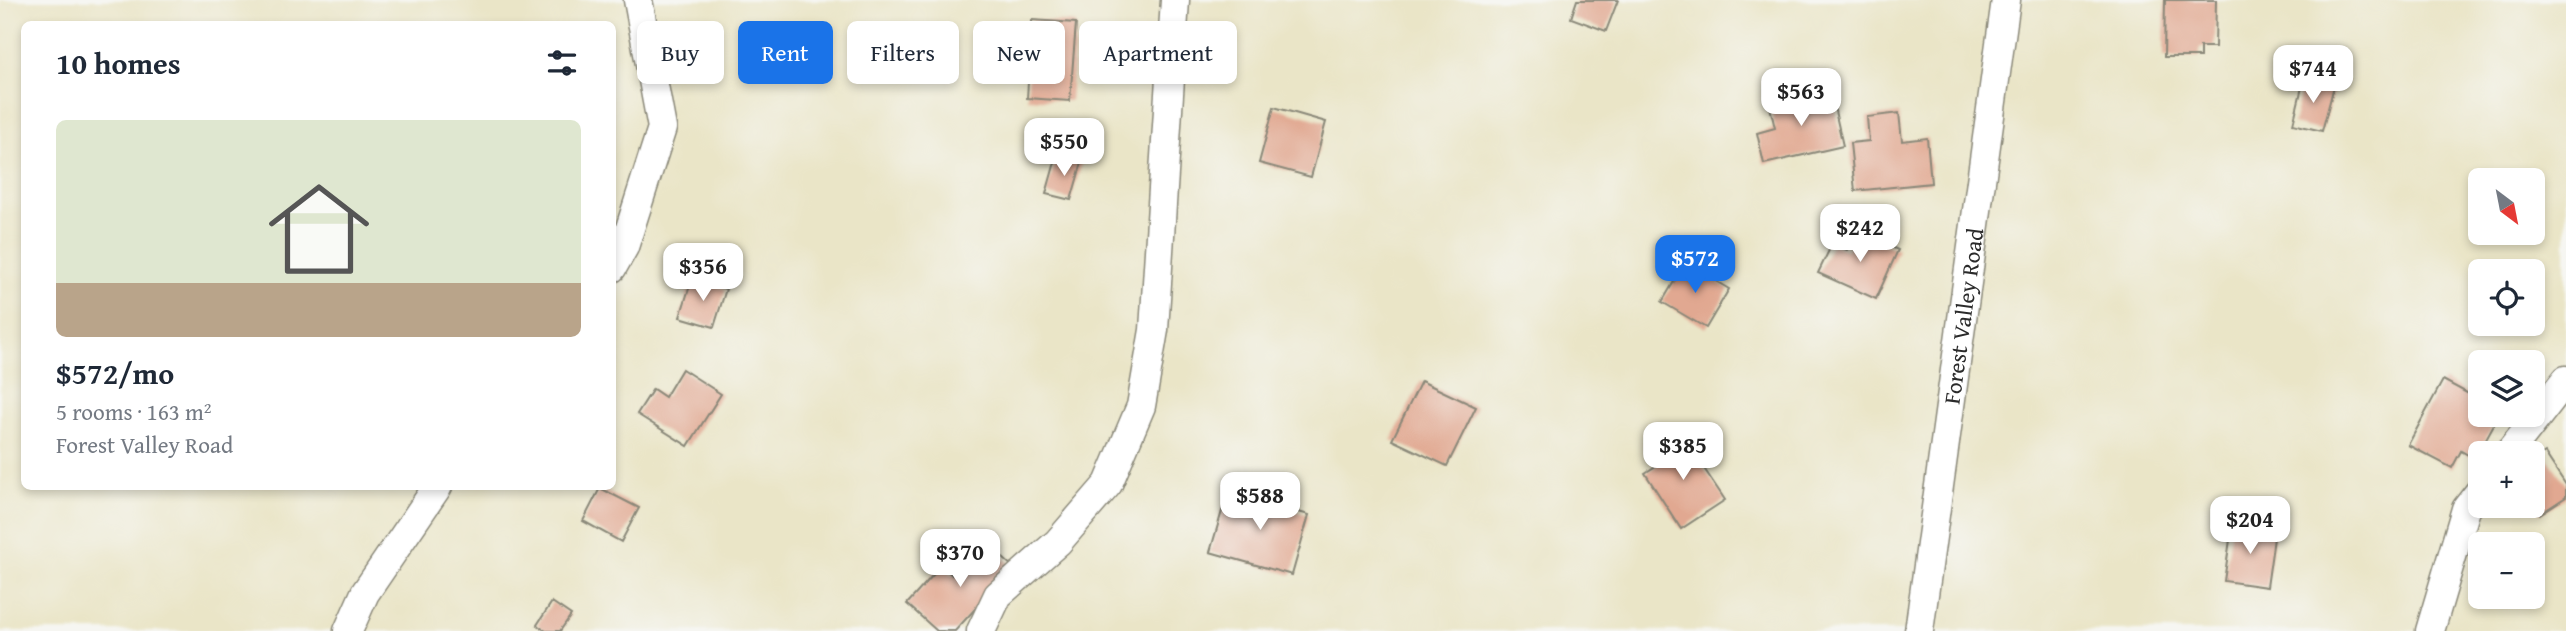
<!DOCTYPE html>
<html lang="en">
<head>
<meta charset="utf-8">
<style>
	:root { --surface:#fff; --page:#f2f2f3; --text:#1f2937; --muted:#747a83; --line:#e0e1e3; --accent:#1a73e8 }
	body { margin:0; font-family:"Gentium Book Plus",serif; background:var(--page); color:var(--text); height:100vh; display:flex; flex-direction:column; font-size:26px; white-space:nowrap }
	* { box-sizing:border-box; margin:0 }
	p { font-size:23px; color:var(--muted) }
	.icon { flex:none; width:38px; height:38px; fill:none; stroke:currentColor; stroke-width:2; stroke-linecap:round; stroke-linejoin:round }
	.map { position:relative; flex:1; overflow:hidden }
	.drawer { position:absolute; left:21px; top:21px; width:595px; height:469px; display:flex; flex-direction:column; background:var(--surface); border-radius:10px; box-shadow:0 4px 10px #0003 }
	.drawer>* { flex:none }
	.hud { position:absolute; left:637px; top:21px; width:665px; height:63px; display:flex; gap:14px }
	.needle { width:46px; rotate:148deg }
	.buttons { position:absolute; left:2468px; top:168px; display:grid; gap:14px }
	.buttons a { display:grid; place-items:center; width:77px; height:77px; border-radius:10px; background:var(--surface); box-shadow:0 4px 10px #0003; font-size:35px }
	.price { position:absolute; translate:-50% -60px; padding:0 16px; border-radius:14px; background:#fff; color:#222; font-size:23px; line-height:46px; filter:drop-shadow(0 2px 4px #0008) }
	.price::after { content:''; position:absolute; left:50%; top:42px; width:21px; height:16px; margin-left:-10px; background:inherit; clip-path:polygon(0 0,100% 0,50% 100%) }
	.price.current { background:var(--accent); color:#fff }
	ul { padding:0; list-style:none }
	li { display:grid; align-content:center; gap:14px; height:371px; padding:0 35px }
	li+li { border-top:2px solid var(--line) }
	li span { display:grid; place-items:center; height:217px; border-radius:10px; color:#555 }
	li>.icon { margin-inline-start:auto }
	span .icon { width:126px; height:126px; fill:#fffc; stroke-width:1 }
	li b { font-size:30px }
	h2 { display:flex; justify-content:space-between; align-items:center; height:84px; padding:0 35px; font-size:30px }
	.chip { padding:0 24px; border-radius:10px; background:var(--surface); box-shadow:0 4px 10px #0003; font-size:24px; line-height:63px }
	.chip.current { background:var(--accent); color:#fff }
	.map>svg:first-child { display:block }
	.building { fill:#e1a891 }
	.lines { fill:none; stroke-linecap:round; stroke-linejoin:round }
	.minor-casing { stroke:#8a8879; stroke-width:31 }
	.minor { stroke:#fff; stroke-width:28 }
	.labels { text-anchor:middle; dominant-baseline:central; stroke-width:5; stroke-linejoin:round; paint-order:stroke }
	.street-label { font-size:23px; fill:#2b2b2b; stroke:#f6f6f2 }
</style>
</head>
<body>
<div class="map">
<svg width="2566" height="631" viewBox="0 0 2566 631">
	<rect width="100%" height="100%" fill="#f6f6f2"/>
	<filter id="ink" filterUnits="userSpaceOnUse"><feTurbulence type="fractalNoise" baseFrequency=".0143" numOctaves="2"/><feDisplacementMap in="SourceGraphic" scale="14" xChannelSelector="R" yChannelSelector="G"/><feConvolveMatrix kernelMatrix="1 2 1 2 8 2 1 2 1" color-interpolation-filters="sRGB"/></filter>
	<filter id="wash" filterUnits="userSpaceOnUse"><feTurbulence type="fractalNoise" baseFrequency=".00686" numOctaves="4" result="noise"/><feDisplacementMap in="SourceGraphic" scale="28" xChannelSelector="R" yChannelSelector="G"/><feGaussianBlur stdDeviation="1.57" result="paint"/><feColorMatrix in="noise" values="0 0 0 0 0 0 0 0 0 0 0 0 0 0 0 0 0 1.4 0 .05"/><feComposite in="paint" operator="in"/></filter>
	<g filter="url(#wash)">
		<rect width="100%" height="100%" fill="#eae5c7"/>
		<g id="blocks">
			<path class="building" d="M1577 0H1618L1606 31 1571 18Z
				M2165 0H2216L2215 47H2200V57H2164Z
				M1032 20 1076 23 1070 101 1027 98Z
				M2304 79 2334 86 2322 131 2293 124Z
				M1830 89 1843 146 1764 164 1757 133 1775 128 1769 103Z
				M1274 107 1326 122 1311 177 1259 163Z
				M1899 113 1902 141 1927 138 1931 183 1855 191 1850 143 1869 141 1867 117Z
				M1057 155 1082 162 1071 200 1046 194Z
				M1855 231 1898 250 1876 299 1818 273 1832 244 1847 250Z
				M1685 263 1729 289 1706 328 1662 302Z
				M692 279 726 289 714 327 680 317Z
				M682 369 721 394 688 446 637 414 653 389 665 397Z
				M2443 380 2480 400V415H2499L2475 459 2461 451 2452 468 2408 445Z
				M1421 381 1476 407 1447 466 1392 440Z
				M1679 431 1725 500 1681 529 1645 473 1665 460 1656 446Z
				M2545 453 2566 485V497L2540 514 2532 503V461Z
				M600 488 639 508 621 542 583 521Z
				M1253 491 1282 500 1284 508 1309 515 1292 575 1210 552 1227 494 1250 501Z
				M2232 526 2275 531 2267 587 2224 581Z
				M983 540 1013 567 955 631H937L907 604 942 565 952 575Z
				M552 602 571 615 560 631H546L537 625Z"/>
		</g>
	</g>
	<g filter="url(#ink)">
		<use href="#blocks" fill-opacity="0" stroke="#8a8879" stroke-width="2"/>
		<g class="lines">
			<defs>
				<g id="minor">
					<path d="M612 268 624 247 662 128 638 0"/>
					<path d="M2509 453 2566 380"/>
					<path d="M348 631 365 593 438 486"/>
					<path d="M981 631 998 595 1058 542 1108 484 1141 406 1154 330 1175 0"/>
					<path id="s1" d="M1919 631 2006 0"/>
					<path d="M2430 631 2466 509 2480 491"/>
				</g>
			</defs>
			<use href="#minor" class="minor-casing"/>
			<use href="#minor" class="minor"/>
		</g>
	</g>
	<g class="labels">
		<g class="street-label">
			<text stroke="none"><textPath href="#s1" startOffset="318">Forest Valley Road</textPath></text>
		</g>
	</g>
</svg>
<div class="buttons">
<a><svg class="needle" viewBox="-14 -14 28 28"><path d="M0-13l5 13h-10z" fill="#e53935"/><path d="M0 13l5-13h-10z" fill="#747a83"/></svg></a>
<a><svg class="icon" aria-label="locate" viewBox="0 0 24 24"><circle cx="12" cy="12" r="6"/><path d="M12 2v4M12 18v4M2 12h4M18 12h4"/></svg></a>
<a><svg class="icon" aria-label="layers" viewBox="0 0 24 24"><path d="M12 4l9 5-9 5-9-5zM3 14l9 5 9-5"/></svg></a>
<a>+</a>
<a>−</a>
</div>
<b class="price" style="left:2313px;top:105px">$744</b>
<b class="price" style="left:1801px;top:128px">$563</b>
<b class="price" style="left:1064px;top:178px">$550</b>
<b class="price" style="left:1860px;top:264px">$242</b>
<b class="price current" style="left:1695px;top:295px">$572</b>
<b class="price" style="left:703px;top:303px">$356</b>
<b class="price" style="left:1683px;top:482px">$385</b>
<b class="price" style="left:1260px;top:532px">$588</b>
<b class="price" style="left:2250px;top:556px">$204</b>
<b class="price" style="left:960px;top:589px">$370</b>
<div class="hud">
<a class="chip">Buy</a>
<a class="chip current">Rent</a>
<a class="chip">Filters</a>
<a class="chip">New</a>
<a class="chip">Apartment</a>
</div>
<section class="drawer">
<h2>10 homes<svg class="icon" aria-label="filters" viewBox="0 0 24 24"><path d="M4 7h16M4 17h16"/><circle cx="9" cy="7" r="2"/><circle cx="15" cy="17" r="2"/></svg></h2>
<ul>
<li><span style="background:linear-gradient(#dfe7d0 75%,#b9a48a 0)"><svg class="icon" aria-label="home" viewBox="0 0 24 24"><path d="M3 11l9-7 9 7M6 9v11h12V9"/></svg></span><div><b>$572/mo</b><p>5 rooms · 163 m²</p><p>Forest Valley Road</p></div></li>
</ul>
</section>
</div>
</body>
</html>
